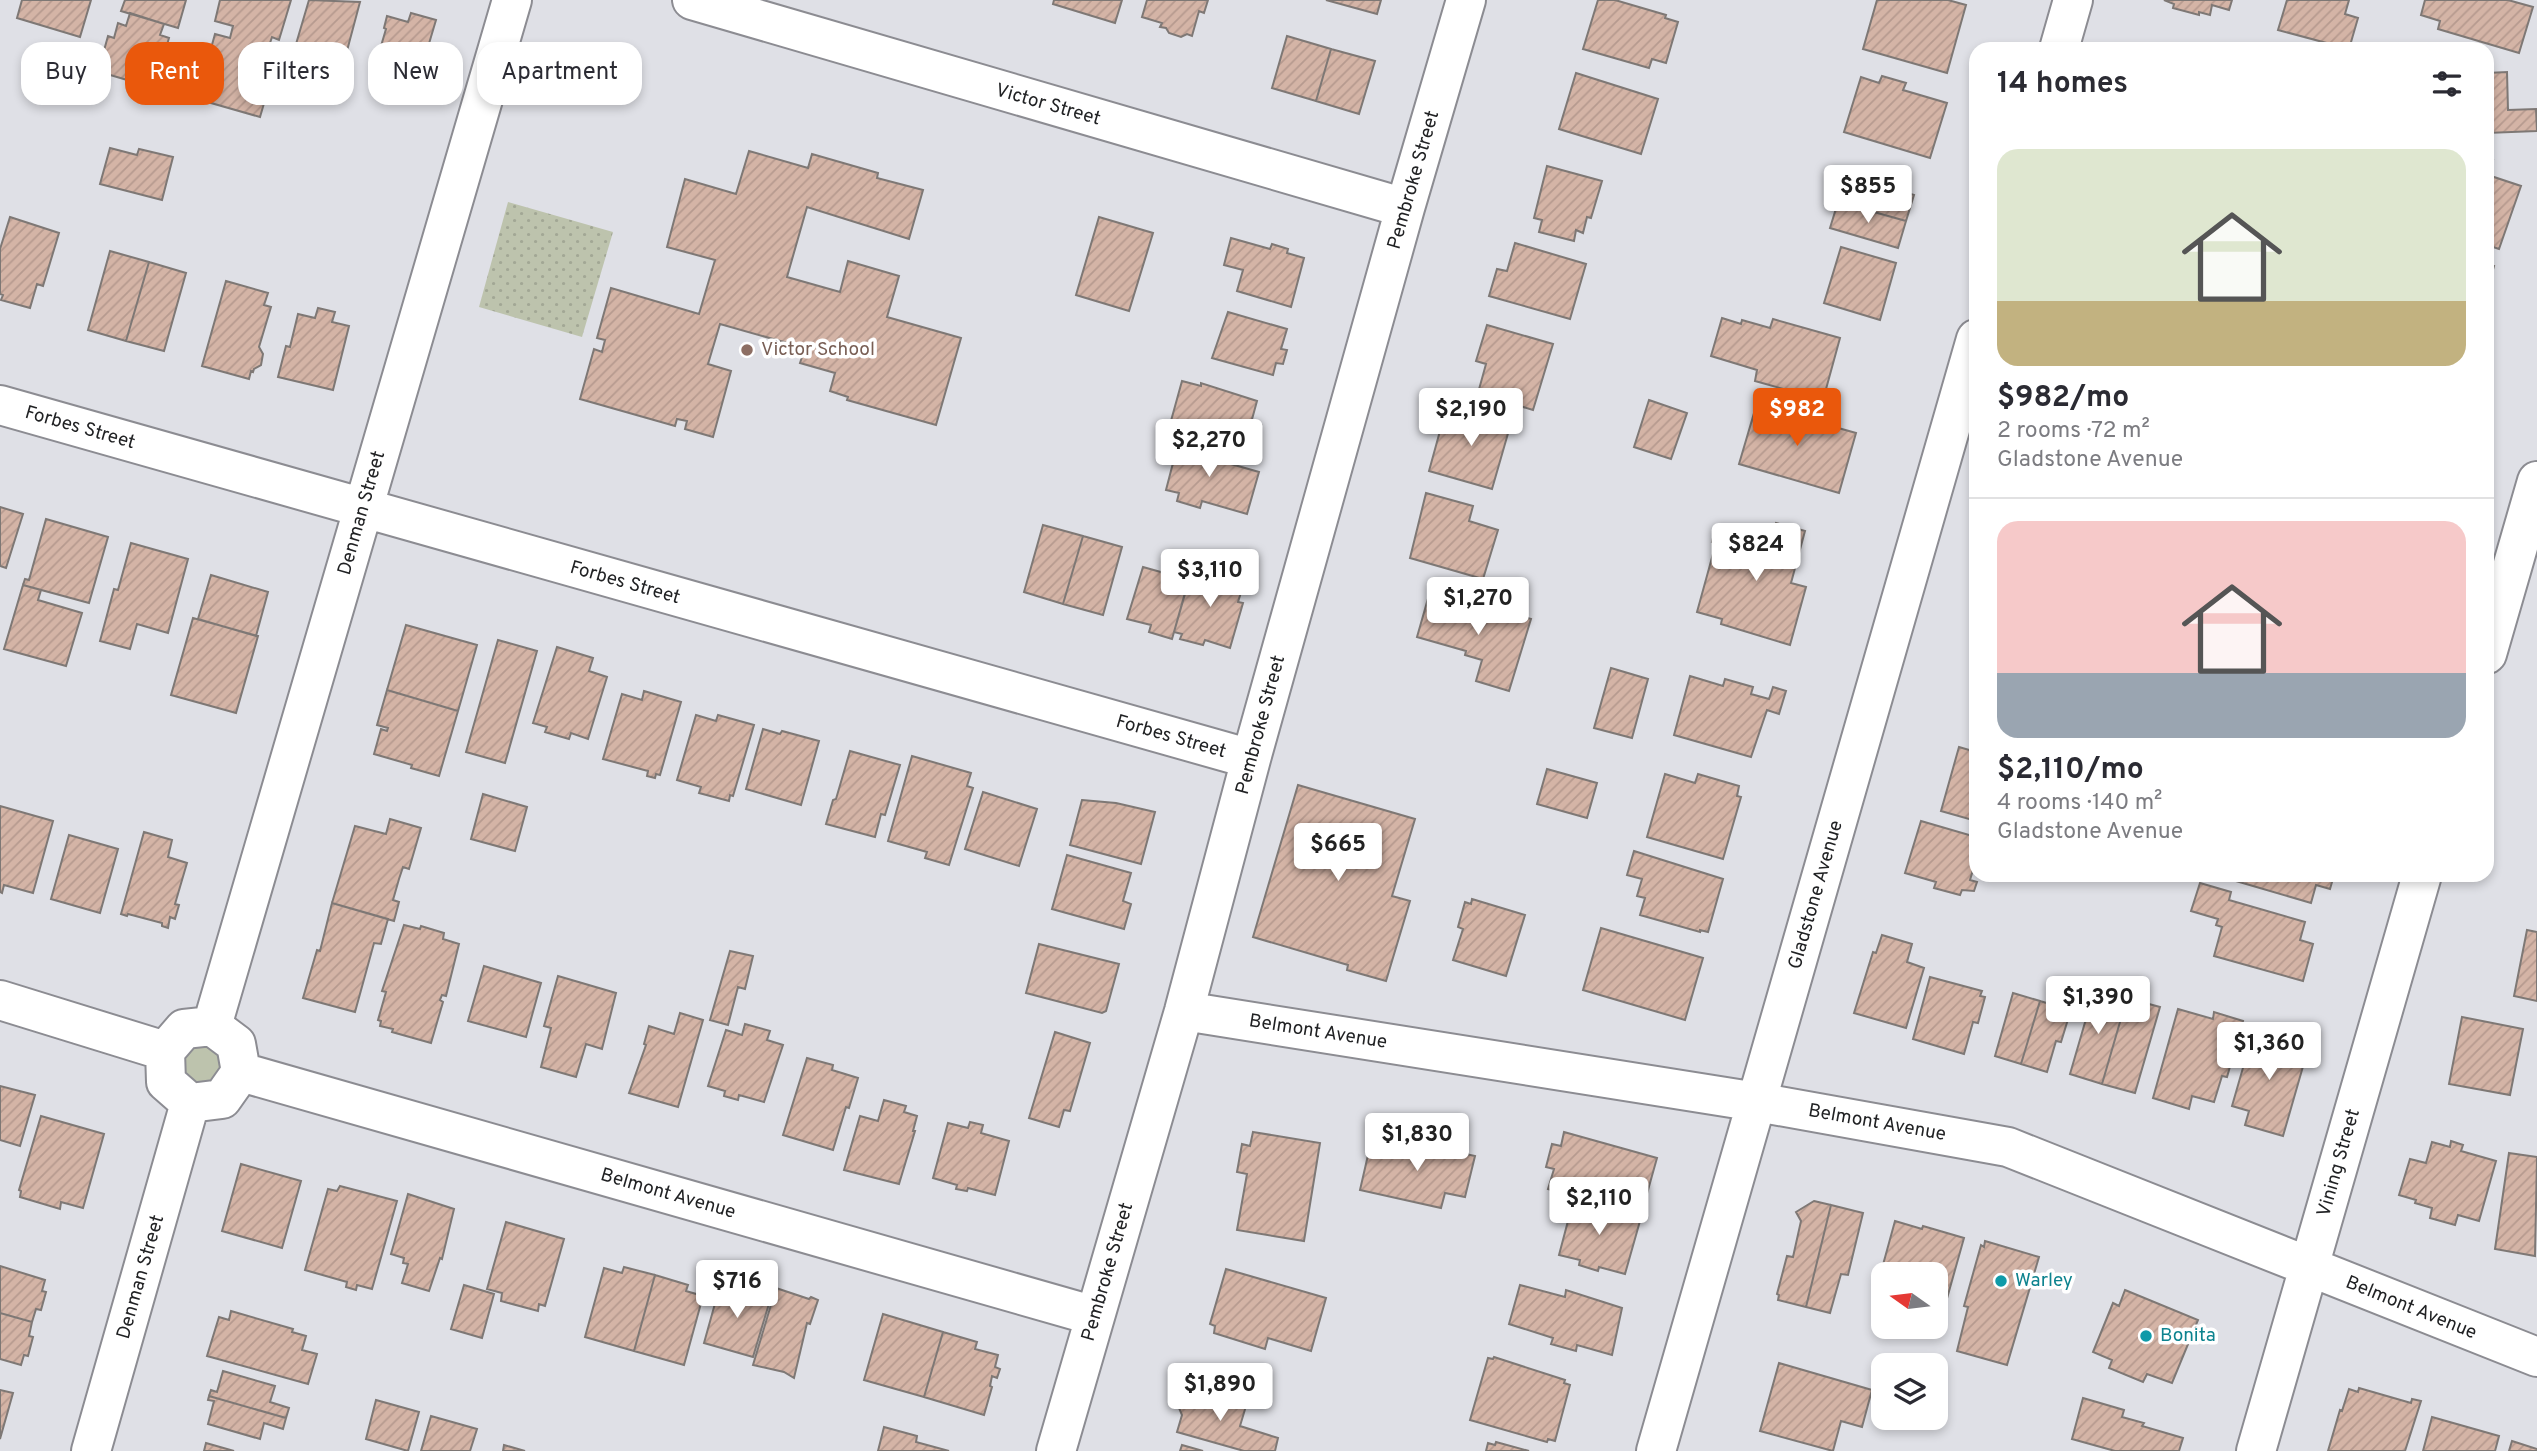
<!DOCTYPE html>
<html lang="en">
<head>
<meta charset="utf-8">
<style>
	:root { --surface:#fff; --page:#f2f2f3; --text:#2b2b33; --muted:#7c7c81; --line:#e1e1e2; --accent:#ea580c }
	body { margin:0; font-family:Overpass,sans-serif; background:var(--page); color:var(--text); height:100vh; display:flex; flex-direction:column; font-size:26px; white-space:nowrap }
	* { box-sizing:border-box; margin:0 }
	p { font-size:23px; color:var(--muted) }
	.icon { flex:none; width:38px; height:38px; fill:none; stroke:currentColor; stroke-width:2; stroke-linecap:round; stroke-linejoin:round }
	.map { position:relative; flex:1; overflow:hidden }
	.sheet { position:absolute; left:1969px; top:42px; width:525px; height:840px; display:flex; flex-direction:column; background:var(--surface); border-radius:21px; box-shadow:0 4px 10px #0003 }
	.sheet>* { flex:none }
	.hud { position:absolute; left:21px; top:42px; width:665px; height:63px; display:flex; gap:14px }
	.needle { width:46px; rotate:284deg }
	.controls { position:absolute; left:1871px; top:1262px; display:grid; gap:14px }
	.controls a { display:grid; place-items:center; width:77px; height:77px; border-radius:14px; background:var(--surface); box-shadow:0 4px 10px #0003; font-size:35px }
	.price { position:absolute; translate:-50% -60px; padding:0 16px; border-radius:7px; background:#fff; color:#222; font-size:23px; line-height:46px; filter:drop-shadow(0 2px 4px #0008) }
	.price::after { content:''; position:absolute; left:50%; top:42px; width:21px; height:16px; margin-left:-10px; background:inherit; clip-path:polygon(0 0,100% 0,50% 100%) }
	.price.active { background:var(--accent); color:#fff }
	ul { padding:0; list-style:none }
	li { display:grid; align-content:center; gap:14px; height:371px; padding:0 28px }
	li+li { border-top:2px solid var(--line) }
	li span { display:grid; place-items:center; height:217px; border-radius:21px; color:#555 }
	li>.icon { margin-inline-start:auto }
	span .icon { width:126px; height:126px; fill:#fffc; stroke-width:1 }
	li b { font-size:30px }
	h2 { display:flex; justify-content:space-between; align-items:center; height:84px; padding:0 28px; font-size:30px }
	.tag { padding:0 24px; border-radius:21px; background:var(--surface); box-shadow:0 4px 10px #0003; font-size:24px; line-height:63px }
	.tag.active { background:var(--accent); color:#fff }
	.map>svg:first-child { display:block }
	.grass { fill:url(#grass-dots) }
	.garden { fill:#bdc3ad }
	.building { fill:url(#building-hatch); stroke:#7e7875; stroke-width:2 }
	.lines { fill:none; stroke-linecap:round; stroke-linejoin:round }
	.minor-casing { stroke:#8c8c92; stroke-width:42 }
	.minor { stroke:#fff; stroke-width:38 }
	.education-dot { fill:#8d6e63; stroke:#fff; stroke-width:2.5 }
	.culture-dot { fill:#0f9aa8; stroke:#fff; stroke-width:2.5 }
	.labels { text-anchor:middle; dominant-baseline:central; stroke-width:7; stroke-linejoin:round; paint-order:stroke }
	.street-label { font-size:19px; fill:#212224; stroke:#fff }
	.education-label { font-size:19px; fill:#785e54; stroke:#fff; text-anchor:start }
	.culture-label { font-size:19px; fill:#0d838f; stroke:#fff; text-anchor:start }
</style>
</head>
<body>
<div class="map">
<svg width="2537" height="1451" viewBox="0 0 2537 1451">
	<defs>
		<pattern id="grass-dots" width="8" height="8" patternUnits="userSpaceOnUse" patternTransform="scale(1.75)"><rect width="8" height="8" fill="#bdc3ad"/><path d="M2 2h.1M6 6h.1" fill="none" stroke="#a2a795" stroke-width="1.8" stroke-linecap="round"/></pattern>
		<pattern id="building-hatch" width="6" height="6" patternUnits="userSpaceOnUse" patternTransform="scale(1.75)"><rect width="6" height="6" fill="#d4b4a6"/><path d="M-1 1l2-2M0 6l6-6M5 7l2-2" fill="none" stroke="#b69a8f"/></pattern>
	</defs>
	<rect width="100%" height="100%" fill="#dfe0e6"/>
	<path class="grass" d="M508 202 613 232 582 337 479 307Z"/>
	<path class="garden" d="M213 1044 225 1062 210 1086 189 1083 180 1064 191 1045Z"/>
	<path class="building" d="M22 0H91L80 37 17 18Z
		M125 0H186L178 28 121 11Z
		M220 0H291L279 40 272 37 268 49 279 52 260 117 197 99 215 34 230 38 233 26 215 21Z
		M309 0 360 2 336 92 286 78Z
		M1054 0H1122L1115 23 1053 4Z
		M1147 0H1208L1204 13 1199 11 1192 36 1187 34 1181 37 1169 33 1166 28 1160 27 1162 23 1142 17Z
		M1326 0H1381L1377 14Z
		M1598 0H1615L1666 15 1665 18 1678 22 1666 63 1652 59 1649 68 1583 49Z
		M1877 0H1948L1966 5 1947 73 1863 49Z
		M2164 0H2232L2229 10 2212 5 2210 15 2199 12V15L2173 8 2174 4Z
		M2287 0H2349L2345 14 2358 18 2349 49 2278 30Z
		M2425 0H2508L2533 7 2519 53 2438 29 2440 21 2421 15Z
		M130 13 164 24 160 35 169 38 166 48 172 50 161 90 100 72 101 65H100L108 36 114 38 118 23 126 26Z
		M411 13 436 20 417 84 415 83 410 100 380 92 386 73 375 70 372 71 374 63H376L386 29 384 28 387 16 408 22Z
		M1287 36 1331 49 1316 101 1272 88Z
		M1331 49 1375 61 1359 114 1316 101Z
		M2507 72 2508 110 2536 109 2537 131 2487 133V73Z
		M1576 73 1658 99 1641 154 1559 129Z
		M1882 76 1906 83 1903 90 1947 103 1930 158 1844 132 1861 77 1879 83Z
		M110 148 137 155 139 149 173 157 162 200 100 184Z
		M749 151 808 168 812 154 878 173 877 178 923 190 909 239 807 207 787 277 840 292 848 261 899 276 887 317 961 338 936 425 847 400 848 397 830 391 835 373 800 363 805 348 720 324 708 364 731 371 713 437 685 429 687 421 677 419 675 426 580 399 594 349 602 352 605 340 597 338 611 288 699 314 715 260 667 247 685 179 736 194Z
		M2487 158 2493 160 2488 175 2521 186 2499 249 2487 245Z
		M1547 166 1602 181 1591 218 1587 217 1583 233 1576 230 1574 241 1539 232 1542 220 1534 218Z
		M1837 173 1914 195 1906 221 1838 202 1840 194 1832 191Z
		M1838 202 1906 221 1898 248 1830 228Z
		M10 217 59 233 43 286 37 284 30 308 1 300 3 295 0 294V249Z
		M1099 217 1153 233 1129 311 1076 295Z
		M1231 238 1270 249 1272 244 1288 249 1287 253 1304 258 1291 307 1237 291 1243 270 1224 265Z
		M1515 243 1586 264 1570 319 1489 296 1497 269 1507 271Z
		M1841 247 1896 263 1880 320 1824 303Z
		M110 251 149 262 126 341 88 330Z
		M149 262 186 273 164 351 126 341Z
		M2487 264 2494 266 2487 292Z
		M226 281 268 293 264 305 271 307 259 347 263 354 261 365 254 369 253 372 251 371 249 379 202 366Z
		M318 308 335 312 332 322 349 326 333 390 278 377 286 346 290 347 298 314 315 318Z
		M1228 312 1287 329 1281 349 1287 350 1283 364 1276 363 1273 375 1212 358Z
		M1722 318 1741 324 1742 320 1770 328 1773 319 1840 338 1823 400 1755 381 1757 370 1711 356Z
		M1487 325 1553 344 1533 410 1478 393 1486 364 1476 361Z
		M1182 381 1201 386V383L1257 401 1251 423 1261 425 1254 451 1169 428Z
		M1649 400 1687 413 1671 459 1634 447Z
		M1757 403 1818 417 1817 422 1856 433 1839 493 1739 464Z
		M1454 407 1511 423 1492 489 1429 471 1440 431 1447 433Z
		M1174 439 1220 453 1217 460 1259 472 1247 514 1202 501 1200 508 1177 501 1179 493 1166 490 1173 463 1168 462Z
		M1426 493 1473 506 1469 521 1498 530 1483 579 1410 558Z
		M0 507 23 514 6 568 0 566Z
		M46 519 108 537 89 603 23 585 25 579 29 580Z
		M1776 523 1805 531 1791 583 1806 587 1790 645 1721 624 1722 619 1697 612 1716 543 1712 542 1714 533 1750 544 1754 528 1773 534Z
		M1043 525 1083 536 1063 604 1024 592Z
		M1083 536 1122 547 1103 615 1063 604Z
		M131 543 188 559 168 633 137 624 130 649 100 641 114 589 118 590Z
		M1143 567 1189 580 1172 639 1149 632 1151 625 1127 619Z
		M1192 568 1244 583 1238 602 1243 603 1230 648 1205 640 1203 645 1180 639 1182 634 1174 632Z
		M211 575 268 592 256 636 198 619Z
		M23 585 41 590 38 600 82 613 66 666 4 649Z
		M1429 595 1478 609 1480 604 1531 619 1509 691 1476 681 1482 660 1465 655 1466 651 1417 637Z
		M193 618 258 636 236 713 171 695Z
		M406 625 477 645 458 711 387 690Z
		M498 640 537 651 505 763 466 752Z
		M557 647 593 658 589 671 607 677 588 739 571 733 569 739 545 732 547 727 533 723Z
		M1611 668 1648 679 1632 738 1594 728Z
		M1690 676 1723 686 1725 679 1753 687 1751 694 1769 699 1773 687 1786 691 1779 714 1767 710 1751 757 1674 735Z
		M387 690 458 711 439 776 411 768 412 765 374 754 381 729 387 731 388 728 377 725Z
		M644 691 681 702 660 775 656 774 655 778 647 776 648 771 603 759 622 694 642 700Z
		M696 715 716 721 718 715 754 725 733 796 730 795 729 801 699 793 701 787 677 780Z
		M763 729 780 734 782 731 819 741 801 805 746 789Z
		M1959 747 1976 752V821L1941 811Z
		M850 751 900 765 885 815 881 814 875 837 826 824 833 800 836 799Z
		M912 756 971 773 967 786 973 788 949 865 925 858 927 852 888 841Z
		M1547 769 1597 783 1587 818 1537 804Z
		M1665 774 1695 783 1698 774 1739 786 1737 796 1741 797 1723 859 1647 837Z
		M1298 785 1415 819 1392 896 1410 901 1386 981 1347 970 1348 965 1253 937Z
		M983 792 1037 809 1019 866 965 849Z
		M483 794 527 807 515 851 471 839Z
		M1082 800 1116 803 1155 812 1141 864 1070 845Z
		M0 806 53 821 33 893 4 885 2 893 0 892Z
		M390 819 421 828 409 869 403 867 399 879 393 900 399 902 394 921 332 903 355 826 386 834Z
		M1921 821 1976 837V860L1970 880 1977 882 1974 891 1962 890 1960 895 1934 888 1936 882 1905 873Z
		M144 832 172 840 168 857 187 863 175 904 179 905 175 919 170 917 168 928 162 926V923L128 914 127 916 121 914Z
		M69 835 118 849 100 913 51 899Z
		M1634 851 1723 879 1708 932 1700 930V932L1640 915 1645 898 1637 896 1642 879 1627 875Z
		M1067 855 1131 873 1123 901 1131 904 1124 929 1052 909Z
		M2238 875H2334L2330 889 2316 885 2311 903 2236 881Z
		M2200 883 2231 892 2229 900 2305 922 2300 940 2313 944 2303 981 2214 956 2222 927 2216 925 2218 919 2191 911Z
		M1472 899 1525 915 1506 976 1453 960 1463 929 1458 927 1465 902 1471 904Z
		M332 903 388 919 381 944 374 943 355 1012 303 998 317 950 320 951Z
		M404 925 420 929 421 926 444 933 443 939 459 944 446 996 442 995 440 1000 443 1002 431 1043 392 1032 393 1029 380 1026 381 1021 378 1020 386 992 382 991Z
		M1601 928 1703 958 1685 1020 1583 990Z
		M2527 930 2537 932V1001L2514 996Z
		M1882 935 1912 944 1907 962 1924 968 1906 1028 1854 1013 1873 952 1876 953Z
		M1039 944 1119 964 1106 1011 1102 1013 1026 993Z
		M730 951 753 956 745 989 738 987 728 1025 710 1020Z
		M484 966 541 983 526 1037 468 1021Z
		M558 976 616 993 602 1049 586 1044 576 1077 541 1067 551 1028 544 1026Z
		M1930 977 1982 991 1980 996 1985 997 1978 1023 1973 1022 1964 1054 1913 1039Z
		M2095 988 2127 998 2102 1084 2070 1074Z
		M2013 993 2040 1001 2021 1064 1995 1056Z
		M2127 998 2160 1007 2135 1093 2102 1084Z
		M2040 1001 2066 1009 2064 1014 2069 1016 2061 1042 2056 1041 2047 1072 2021 1064Z
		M2178 1009 2213 1019 2214 1012 2243 1021 2227 1077 2222 1076 2214 1102 2192 1096 2189 1109 2153 1098Z
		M680 1013 703 1020 678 1107 629 1093 646 1045 644 1044 649 1026 674 1034Z
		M2462 1017 2523 1029 2510 1095 2449 1084Z
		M745 1024 770 1031 767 1040 783 1045 764 1102 739 1095 738 1100 724 1096 725 1091 708 1086 726 1030 742 1035Z
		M2257 1028 2281 1035 2279 1041 2308 1049 2283 1136 2245 1125 2249 1111 2232 1106 2253 1033 2256 1034Z
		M1055 1032 1090 1043 1070 1111 1064 1110 1059 1127 1029 1118Z
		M807 1058 833 1065 832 1070 858 1078 849 1108 846 1107 833 1150 783 1135Z
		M0 1086 35 1095 20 1146 0 1140Z
		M884 1100 906 1106 904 1112 917 1116 913 1131H915L899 1184 844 1170 860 1116 878 1121Z
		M41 1116 104 1134 83 1208 61 1202 60 1209 20 1197 21 1191 19 1190Z
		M970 1122 983 1125 981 1133 1009 1141 995 1195 968 1188 967 1191 956 1189 957 1185 933 1178 948 1123 968 1128Z
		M1253 1132 1320 1143 1304 1241 1237 1230 1247 1174 1237 1172 1242 1144 1250 1146Z
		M1564 1132 1657 1158 1641 1215 1548 1189 1554 1169 1546 1167 1552 1144 1561 1146Z
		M2451 1141 2463 1145 2461 1151 2496 1161 2479 1221 2458 1215 2455 1225 2430 1218 2432 1208 2415 1203 2416 1200 2399 1195 2410 1159 2426 1163 2432 1142 2450 1147Z
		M1371 1142 1407 1150 1410 1142 1475 1156 1465 1197 1445 1193 1441 1208 1360 1190Z
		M2509 1153 2537 1157 2535 1256 2495 1249Z
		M241 1164 301 1181 282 1248 222 1231Z
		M340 1186 397 1201 372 1289 357 1285 356 1290 346 1287 347 1282 305 1270 328 1189 337 1191Z
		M408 1194 454 1209 442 1259 440 1258 429 1291 402 1283 408 1264 403 1263 404 1258 391 1254Z
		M1591 1201 1615 1207 1614 1214 1640 1221 1625 1274 1599 1267 1598 1271 1579 1265 1580 1260 1559 1255 1573 1202 1589 1207Z
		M1814 1201 1831 1205 1806 1307 1778 1300 1779 1295 1777 1294 1787 1256 1793 1257 1801 1221 1796 1212Z
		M1831 1205 1863 1213 1848 1275 1841 1274 1830 1313 1806 1307Z
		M1895 1221 1922 1229 1923 1226 1964 1238 1946 1302 1936 1299V1274H1883V1284L1878 1283Z
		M506 1222 564 1239 545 1306 539 1304 538 1311 501 1301 502 1293 487 1289Z
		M1985 1241 2039 1257 2007 1365 1957 1351 1968 1307 1964 1306 1981 1245 1984 1247Z
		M0 1266 45 1280 42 1291 46 1292 41 1310 36 1309 32 1322 0 1313Z
		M624 1267 655 1275 634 1351 585 1337 604 1268 622 1273Z
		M1226 1269 1326 1298 1311 1351 1268 1338 1265 1349 1214 1333 1215 1326 1210 1324Z
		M655 1275 688 1285 686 1291 703 1296 684 1365 634 1351Z
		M721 1282 771 1297 753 1357 704 1343Z
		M464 1285 494 1294 482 1338 451 1329Z
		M1520 1285 1565 1297 1566 1290 1622 1308 1612 1355 1577 1345 1576 1351 1551 1344 1553 1338 1509 1324Z
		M776 1288 809 1299 811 1297 818 1300 810 1324 807 1323 794 1378 784 1372 753 1365Z
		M2125 1290 2198 1320 2172 1383 2147 1374 2143 1382 2109 1368 2112 1360 2093 1352 2113 1303 2119 1306Z
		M231 1311 293 1329 292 1332 306 1336 302 1350 317 1354 308 1384 207 1356 219 1317 229 1320Z
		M0 1313 32 1322 29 1336 33 1337 28 1356 24 1355 21 1365 0 1359Z
		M883 1314 943 1332 924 1397 864 1380Z
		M943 1332 977 1342 975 1349 998 1355 995 1367 1000 1369 997 1378 992 1376 990 1386 992 1387 984 1415 924 1397Z
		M1494 1357 1565 1380 1564 1383 1570 1385 1555 1441 1548 1439 1547 1442 1470 1420 1488 1358 1493 1359Z
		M1779 1363 1872 1390 1862 1427 1841 1421 1833 1451 1760 1431Z
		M223 1371 275 1386 270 1402 289 1408 286 1418 209 1396 211 1390 217 1392Z
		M2359 1388 2411 1403 2412 1399 2421 1401 2405 1451H2328L2340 1410 2342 1411 2349 1389 2358 1392Z
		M1190 1389 1246 1406 1240 1426 1278 1438 1275 1451H1244L1177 1432 1182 1415 1179 1408 1181 1398 1188 1394Z
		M0 1390 13 1393 0 1439Z
		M209 1396 286 1418 283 1429 264 1423 260 1439 208 1424 214 1401 208 1400Z
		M2083 1398 2124 1410 2122 1417 2144 1423 2142 1426 2183 1438 2179 1451H2115L2072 1439Z
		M376 1400 419 1412 408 1451 366 1439Z
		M431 1416 477 1429 470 1451H421Z
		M2432 1417 2499 1436 2495 1451H2423Z
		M884 1427 917 1436 916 1442 949 1451H878Z
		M2512 1441 2537 1449V1451H2509Z
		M1496 1442 1529 1451H1486L1488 1443 1495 1445Z
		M206 1443 234 1451H204Z
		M504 1445 525 1451H503Z
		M1182 1445 1203 1451H1180Z"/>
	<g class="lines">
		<defs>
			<path id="minor" d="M692 0 1405 208
				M2059 49 2073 0
				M0 405 1251 759
				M2487 654 2537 481
				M0 1000 165 1051
				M1184 1011 1757 1102 2008 1147 2537 1357
				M212 1026 512 0
				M212 1026 236 1044 241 1072 222 1099 190 1103 166 1082 165 1051 184 1029Z
				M241 1072 1095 1316
				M91 1451 190 1103
				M1056 1451 1184 1011 1251 759 1405 208 1466 0
				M1656 1451 1976 339
				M2256 1451 2422 875"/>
		</defs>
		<use href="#minor" class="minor-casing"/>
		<use href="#minor" class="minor"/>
	</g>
	<circle class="education-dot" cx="747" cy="350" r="7"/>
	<g class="culture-dot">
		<circle cx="2001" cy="1281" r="7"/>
		<circle cx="2146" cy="1336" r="7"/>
	</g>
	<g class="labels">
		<g class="street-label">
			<text transform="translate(1048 105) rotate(16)">Victor Street</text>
			<text transform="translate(1414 180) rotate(-74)">Pembroke Street</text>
			<text transform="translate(80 428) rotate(16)">Forbes Street</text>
			<text transform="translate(362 513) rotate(-74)">Denman Street</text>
			<text transform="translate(625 583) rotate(16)">Forbes Street</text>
			<text transform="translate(1261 725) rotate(-75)">Pembroke Street</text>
			<text transform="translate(1171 737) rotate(16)">Forbes Street</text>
			<text transform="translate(1816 895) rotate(-74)">Gladstone Avenue</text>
			<text transform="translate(1318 1032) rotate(9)">Belmont Avenue</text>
			<text transform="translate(1877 1123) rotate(10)">Belmont Avenue</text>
			<text transform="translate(2339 1163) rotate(-74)">Vining Street</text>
			<text transform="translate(668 1194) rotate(16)">Belmont Avenue</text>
			<text transform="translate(1108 1272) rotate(-74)">Pembroke Street</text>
			<text transform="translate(141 1277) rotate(-74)">Denman Street</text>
			<text transform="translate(2411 1308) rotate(22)">Belmont Avenue</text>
		</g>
		<g class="education-label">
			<text x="761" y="350">Victor School</text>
		</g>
		<g class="culture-label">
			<text x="2015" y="1281">Warley</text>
			<text x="2160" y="1336">Bonita</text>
		</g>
	</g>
</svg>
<div class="controls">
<a><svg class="needle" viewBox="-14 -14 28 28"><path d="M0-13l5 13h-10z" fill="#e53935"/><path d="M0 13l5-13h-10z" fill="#7c7c81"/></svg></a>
<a><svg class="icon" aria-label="layers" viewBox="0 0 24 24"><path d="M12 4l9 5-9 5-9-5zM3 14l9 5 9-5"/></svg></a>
</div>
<b class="price" style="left:1868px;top:225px">$855</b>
<b class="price" style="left:1471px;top:448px">$2,190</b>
<b class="price active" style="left:1797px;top:448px">$982</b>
<b class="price" style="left:1209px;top:479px">$2,270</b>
<b class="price" style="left:1756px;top:583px">$824</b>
<b class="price" style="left:1210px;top:609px">$3,110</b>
<b class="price" style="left:1478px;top:637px">$1,270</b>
<b class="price" style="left:1338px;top:883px">$665</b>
<b class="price" style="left:2098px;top:1036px">$1,390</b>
<b class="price" style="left:2269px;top:1082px">$1,360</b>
<b class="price" style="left:1417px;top:1173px">$1,830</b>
<b class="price" style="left:1599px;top:1237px">$2,110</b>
<b class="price" style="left:737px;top:1320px">$716</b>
<b class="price" style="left:1220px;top:1423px">$1,890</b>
<div class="hud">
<a class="tag">Buy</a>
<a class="tag active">Rent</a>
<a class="tag">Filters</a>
<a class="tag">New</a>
<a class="tag">Apartment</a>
</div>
<section class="sheet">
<h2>14 homes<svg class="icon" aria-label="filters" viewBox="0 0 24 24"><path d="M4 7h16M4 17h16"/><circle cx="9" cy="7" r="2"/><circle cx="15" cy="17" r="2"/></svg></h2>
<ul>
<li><span style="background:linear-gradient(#dfe7d0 70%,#c2b280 0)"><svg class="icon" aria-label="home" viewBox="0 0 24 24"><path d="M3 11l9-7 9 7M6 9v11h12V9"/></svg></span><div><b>$982/mo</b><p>2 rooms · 72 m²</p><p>Gladstone Avenue</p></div></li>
<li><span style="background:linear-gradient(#f6c9c9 70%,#9aa5b1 0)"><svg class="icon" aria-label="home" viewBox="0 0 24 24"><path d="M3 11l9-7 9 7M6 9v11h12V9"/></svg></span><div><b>$2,110/mo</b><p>4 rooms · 140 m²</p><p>Gladstone Avenue</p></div></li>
</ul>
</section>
</div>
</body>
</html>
